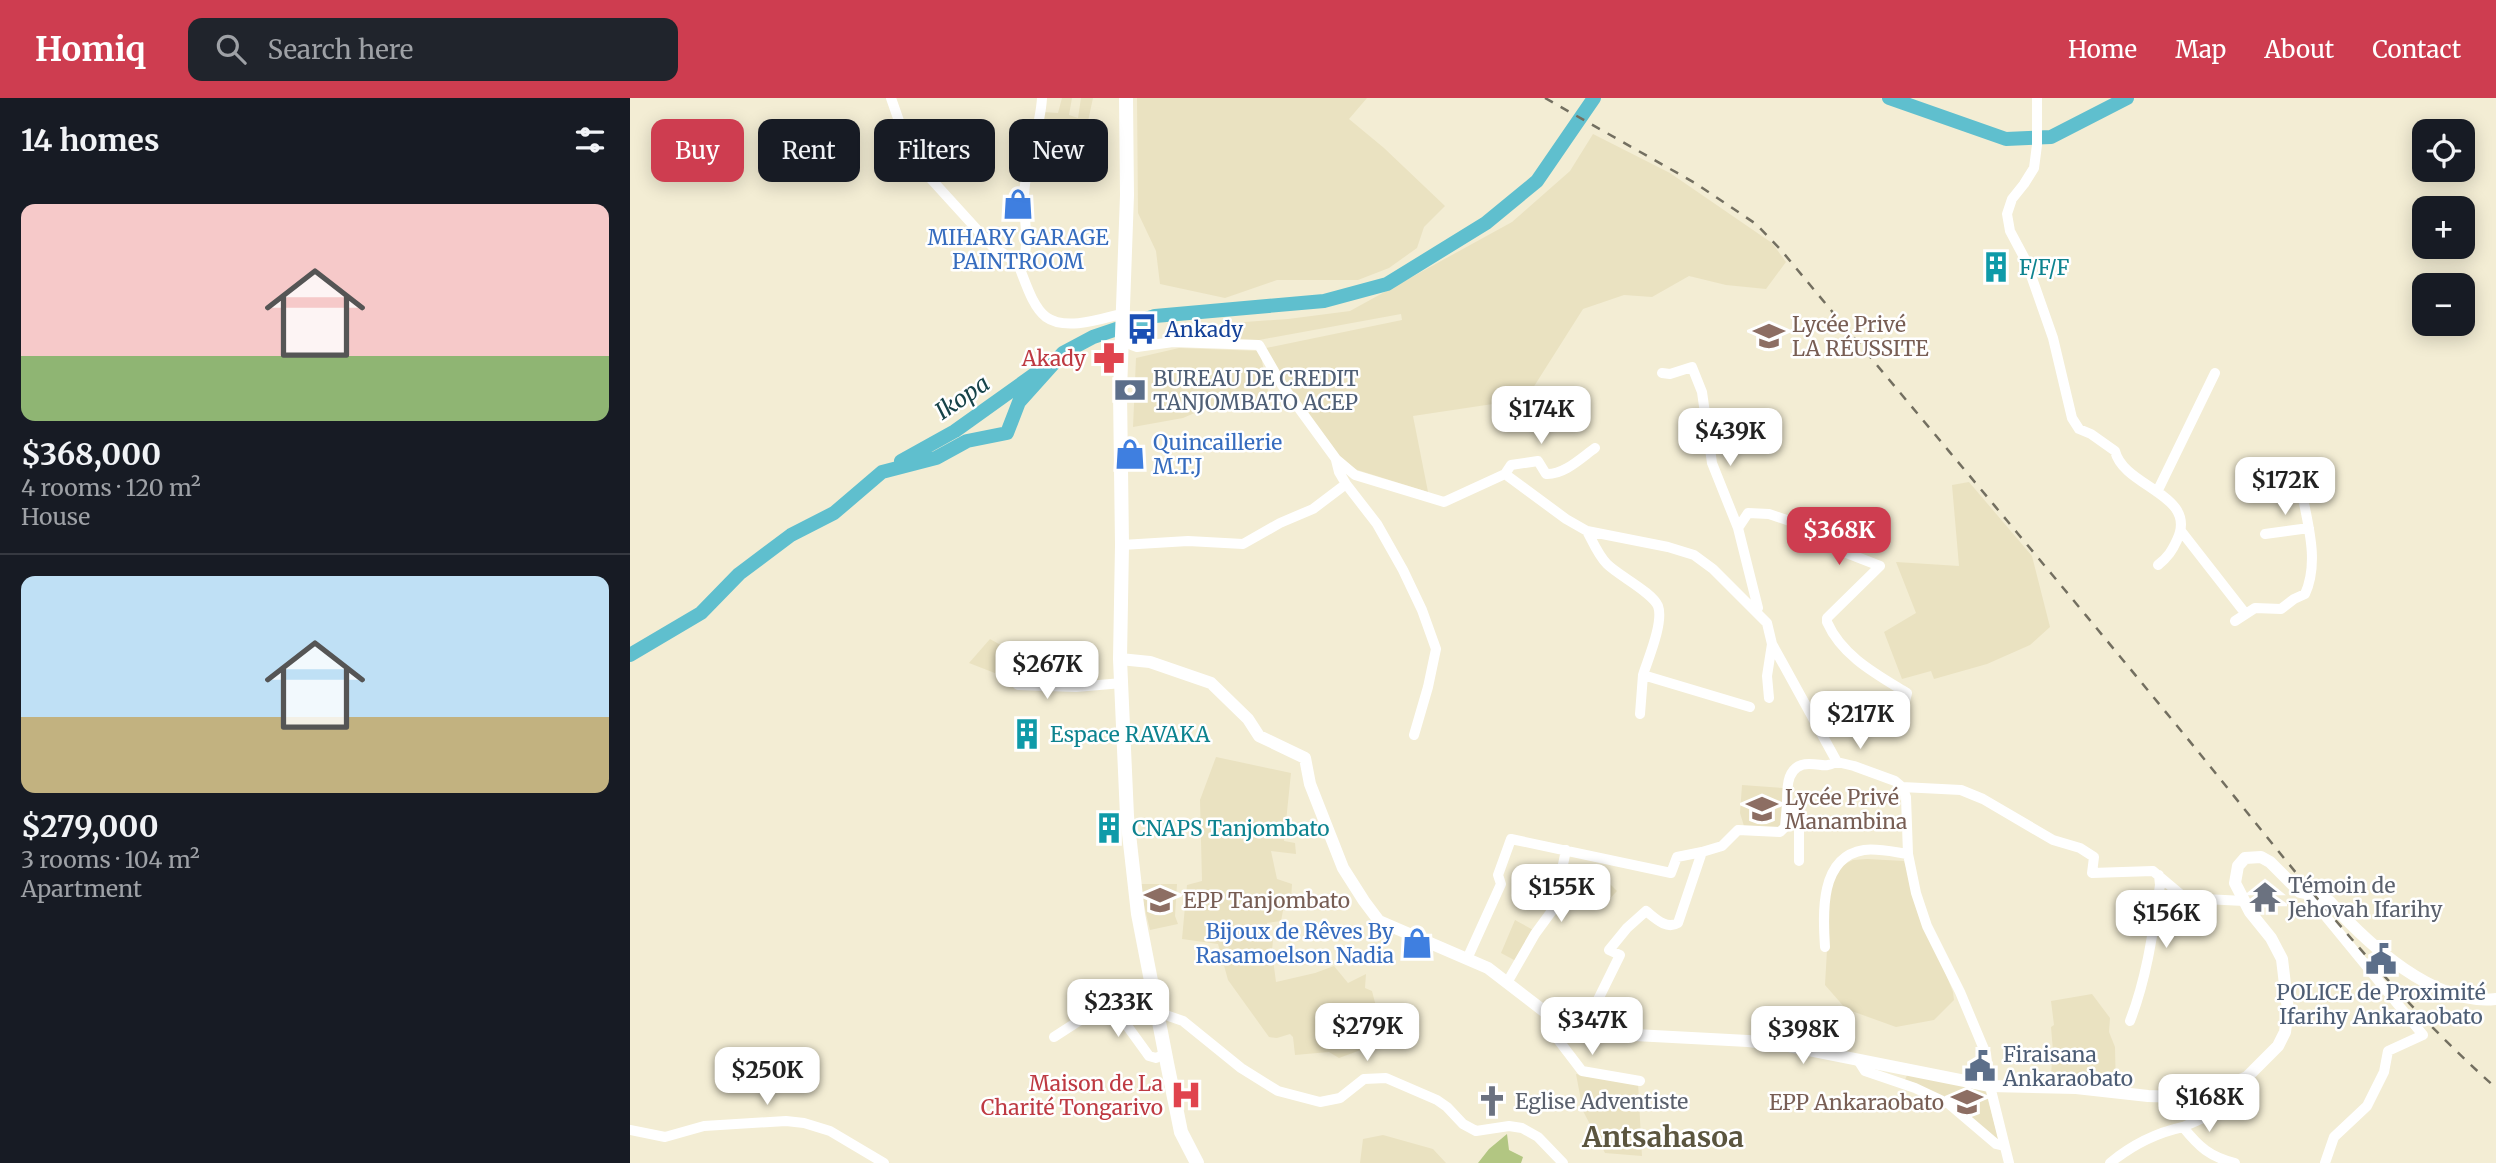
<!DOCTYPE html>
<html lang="en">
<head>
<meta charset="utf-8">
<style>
	:root { --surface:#171b24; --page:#20242c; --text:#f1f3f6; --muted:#9ea1a6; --line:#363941; --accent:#ce3d50 }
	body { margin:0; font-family:Merriweather,serif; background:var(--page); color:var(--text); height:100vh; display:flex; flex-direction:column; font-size:26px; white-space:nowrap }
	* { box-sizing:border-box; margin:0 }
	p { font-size:23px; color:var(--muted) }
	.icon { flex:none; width:38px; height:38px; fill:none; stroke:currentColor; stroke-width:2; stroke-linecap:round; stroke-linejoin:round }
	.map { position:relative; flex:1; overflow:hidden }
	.panel { display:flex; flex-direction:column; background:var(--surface); width:630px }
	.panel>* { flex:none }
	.top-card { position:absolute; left:21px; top:21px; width:665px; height:63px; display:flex; gap:14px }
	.controls { position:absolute; left:1782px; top:21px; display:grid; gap:14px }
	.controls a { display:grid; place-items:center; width:63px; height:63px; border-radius:14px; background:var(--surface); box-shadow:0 4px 18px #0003; font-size:35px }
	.price { position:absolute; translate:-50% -60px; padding:0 16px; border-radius:14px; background:#fff; color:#222; font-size:23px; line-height:46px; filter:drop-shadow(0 2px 4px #0008) }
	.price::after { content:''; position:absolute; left:50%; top:42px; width:21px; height:16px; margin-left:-10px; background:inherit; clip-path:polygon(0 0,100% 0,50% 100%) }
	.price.on { background:var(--accent); color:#fff }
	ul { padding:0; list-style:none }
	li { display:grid; align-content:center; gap:14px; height:371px; padding:0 21px }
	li+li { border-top:2px solid var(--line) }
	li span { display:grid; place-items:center; height:217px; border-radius:14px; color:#555 }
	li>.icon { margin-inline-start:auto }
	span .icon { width:126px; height:126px; fill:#fffc; stroke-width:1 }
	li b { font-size:30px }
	h2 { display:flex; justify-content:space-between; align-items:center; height:84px; padding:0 21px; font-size:30px }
	.tag { padding:0 24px; border-radius:14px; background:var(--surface); box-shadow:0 4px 18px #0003; font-size:24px; line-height:63px }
	.tag.on { background:var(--accent); color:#fff }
	header { display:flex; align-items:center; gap:42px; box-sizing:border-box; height:98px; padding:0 35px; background:var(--accent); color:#fff }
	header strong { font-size:33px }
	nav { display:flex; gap:38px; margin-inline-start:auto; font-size:24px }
	.search { width:490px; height:63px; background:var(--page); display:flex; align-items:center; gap:18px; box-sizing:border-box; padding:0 24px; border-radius:14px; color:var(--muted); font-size:26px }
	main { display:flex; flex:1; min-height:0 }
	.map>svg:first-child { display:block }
	.built { fill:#eae2c1 }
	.forest { fill:#b2c682 }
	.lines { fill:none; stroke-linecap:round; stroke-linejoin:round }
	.river { stroke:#5fbfce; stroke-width:14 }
	.minor { stroke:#fff; stroke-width:10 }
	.tertiary { stroke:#fff; stroke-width:12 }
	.primary { stroke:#fff; stroke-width:14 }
	.rail { stroke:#736f60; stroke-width:2.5; stroke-dasharray:9 9; stroke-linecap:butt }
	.labels { text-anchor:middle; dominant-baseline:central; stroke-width:5; stroke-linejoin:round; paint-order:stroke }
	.shop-label { font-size:21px; fill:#366cbe; stroke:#fff }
	.culture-label { font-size:21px; fill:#0d838f; stroke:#fff; text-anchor:start }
	.education-label { font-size:21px; fill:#785e54; stroke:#fff; text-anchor:start }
	.transit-label { font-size:21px; fill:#164399; stroke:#fff; text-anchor:start }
	.health-label { font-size:21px; fill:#be3a42; stroke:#fff; text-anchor:end }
	.service-label { font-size:21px; fill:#4e5e75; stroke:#fff; text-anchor:start }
	.worship-label { font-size:21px; fill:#5b616d; stroke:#fff; text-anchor:start }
	.water-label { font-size:23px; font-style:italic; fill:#164349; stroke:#fff }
	.district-label { font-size:28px; font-weight:bold; fill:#5b553f; stroke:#fff }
</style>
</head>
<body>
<header>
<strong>Homiq</strong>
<div class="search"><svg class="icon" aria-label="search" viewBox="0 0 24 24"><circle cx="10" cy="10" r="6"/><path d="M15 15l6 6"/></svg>Search here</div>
<nav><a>Home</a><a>Map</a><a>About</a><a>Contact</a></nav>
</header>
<main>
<section class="panel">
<h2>14 homes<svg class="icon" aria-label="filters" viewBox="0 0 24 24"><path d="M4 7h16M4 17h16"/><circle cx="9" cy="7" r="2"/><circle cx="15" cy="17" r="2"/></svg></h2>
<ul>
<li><span style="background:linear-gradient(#f6c9c9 70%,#8fb573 0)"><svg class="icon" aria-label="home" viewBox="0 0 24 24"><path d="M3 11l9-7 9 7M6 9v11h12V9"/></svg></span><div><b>$368,000</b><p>4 rooms · 120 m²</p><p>House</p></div></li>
<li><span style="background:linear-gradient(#bfe0f5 65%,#c2b280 0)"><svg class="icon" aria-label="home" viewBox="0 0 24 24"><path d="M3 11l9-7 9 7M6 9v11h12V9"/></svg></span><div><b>$279,000</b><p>3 rooms · 104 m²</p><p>Apartment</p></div></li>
</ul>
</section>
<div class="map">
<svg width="1866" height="1065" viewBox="0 0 1866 1065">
	<rect width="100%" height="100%" fill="#f3edd4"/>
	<path class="built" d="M432 0H442L439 17 448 20 451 0H463L457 28 413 23 414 14 428 15Z
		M507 0H737L719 21 754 50 815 108 794 129 787 150 759 170 728 182H647L595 200 530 186 526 153 508 115Z
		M963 36 1040 75 1142 145 1156 164 1136 191 1096 187 1059 178 1022 199 994 197 953 211 896 301 783 318 798 394 718 369 652 284 631 251 772 222 771 216 629 242 601 244V225L658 221 720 213 882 124 940 73Z
		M549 250 630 253 638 293 627 305 581 308 553 320 503 329 506 260Z
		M1339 384 1402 458 1420 529 1400 547 1357 566 1304 581 1301 573 1272 581 1254 534 1286 515 1266 464 1329 468 1322 387Z
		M360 541 383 554 375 579 339 565Z
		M586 659 661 675 654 743 665 745 666 756 641 753 647 781 662 786 661 802H655L651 823 637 825V838L643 841 642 854 646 884 685 875 704 868 718 885 736 876 735 890 742 893 755 943 709 960 699 954 665 957 663 939 660 936 647 940 639 939 598 882 588 846 552 841 557 787 572 783 570 702Z
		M1112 687 1153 690 1154 708 1152 728 1149 731 1114 728 1110 715Z
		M1237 761 1274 763 1288 806 1323 894 1324 902 1304 922 1266 929 1216 911 1195 887 1197 852 1194 810 1205 771 1223 762Z
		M978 784 987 793 973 808 946 800 948 794 968 800 973 796 970 793 974 787Z
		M509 786H547L545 818 548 826 520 832Z
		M885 822 905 833 886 863 871 855Z
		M1462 896 1480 920 1479 934 1485 949 1486 993 1420 987 1423 953 1421 929 1424 927 1421 903Z
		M1278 975 1355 991 1369 1043 1337 1016 1274 984Z
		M946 976 1008 985 1012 1058 975 1055 953 1013Z
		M753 1037 803 1051 816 1065H730L733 1041Z"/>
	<path class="forest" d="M877 1036 879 1052 893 1059 891 1065H848L859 1051Z"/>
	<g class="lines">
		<path class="river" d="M1259 0 1376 41 1421 39 1497 0
			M271 363 325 333 409 273
			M0 557 71 515 109 476 161 437 204 415 252 374 306 360 337 343 377 335 389 304 433 255 463 239 525 218 694 203 757 186 856 125 907 83 964 0"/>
		<path class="minor" d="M261 0 276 43 301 81 362 148 381 161 390 171
			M412 0C410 35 394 67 394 102 394 125 401 149 390 171 396 186 403 209 416 219 435 233 471 221 491 216
			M1407 0V47L1404 70 1394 86 1382 101 1377 116 1380 133 1396 163 1423 240 1442 320 1449 331 1461 336 1485 353C1494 390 1569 396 1547 442 1542 453 1538 459 1528 467
			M491 243 507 249 543 244 629 247 652 287 706 361 725 377 814 404 875 376 936 421 957 433 1038 449 1064 457 1083 471 1137 525 1142 546 1152 564 1207 664 1224 668 1265 683 1272 689 1276 699 1278 756 1286 795 1297 828 1330 894 1356 956 1360 988 1379 1065
			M1032 275 1040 276 1062 269 1072 294 1082 365 1108 430 1128 510
			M706 362 709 374 716 386 747 426 773 472 792 512 806 551 798 589 784 637
			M875 376 881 367 908 363 916 376C934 377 951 360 965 350
			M1527 394 1585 275
			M1108 430 1118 415 1139 416 1189 433 1214 454 1250 468 1197 520V524C1212 558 1246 576 1277 595L1268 632 1265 634 1234 619 1210 602
			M957 433C963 444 968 457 977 466 989 478 1022 494 1028 508 1034 524 1018 561 1013 577
			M1551 433 1615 515
			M1635 436 1679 430
			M492 447 558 443 613 446 650 425 683 411 716 386
			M1605 523 1625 510 1651 511 1664 501 1675 496C1690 463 1677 424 1671 390
			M382 565 381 580 388 587 446 589 492 585
			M1139 600 1137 578 1142 546
			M1010 616 1013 577 1120 609
			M1272 689 1331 692 1353 701 1423 742 1450 750 1464 759 1462 775 1523 773 1555 800 1614 803
			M1169 763V716L1157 706C1157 690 1156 666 1179 666 1193 666 1193 670 1207 664
			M1679 798 1793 937 1758 953 1754 974 1737 1008 1704 1039 1695 1065
			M1195 849C1193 817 1189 759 1234 752 1247 750 1264 754 1278 756
			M837 861 871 786 868 777 881 741 1041 775 1047 759 1072 754
			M878 883 905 836 924 810 936 752
			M527 914 553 923 611 970 648 993 690 1004 710 1000 734 981 756 980 807 1002 817 1009 833 1026 846 1033 879 1028 892 1030 908 1039 933 1065
			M919 917 923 935 952 973 1010 983
			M1500 923C1517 879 1523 834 1530 787L1529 777
			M954 930 990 857 979 852 997 830 1016 813C1025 820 1036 832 1048 825L1072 754 1092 748 1108 732 1150 734 1155 729 1157 706
			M424 939 475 906 490 918 519 958 526 960 535 956
			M1228 962 1235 973 1285 990 1319 1006 1366 1046 1374 1048
			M1600 1008 1553 1029C1569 1049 1580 1059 1605 1065
			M0 1032 35 1039 74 1028 156 1023 174 1025 200 1033 254 1065
			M1480 1065C1502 1047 1525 1035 1553 1029"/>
		<path class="tertiary" d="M490 561 520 564 581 585 618 621 629 638 675 660 680 686 713 770 734 803 749 823 858 870 919 917 954 930 986 936 1118 943 1159 948 1360 988 1446 990 1518 998 1549 999 1589 991 1617 979 1648 948 1655 934 1658 912 1652 861 1641 840 1620 814 1605 785 1608 768 1615 760 1631 759 1640 764 1670 794 1693 799 1700 804C1738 846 1804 908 1866 901"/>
		<path class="primary" d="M496 0 497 97 490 293 492 447 490 561 497 718 508 816 537 965 551 1034 567 1065"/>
		<path class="rail" d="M915 0 1065 85 1126 126 1151 152C1283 311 1417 469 1548 629 1649 752 1746 883 1866 990"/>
	</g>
	<defs>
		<symbol id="shop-bare" viewBox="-9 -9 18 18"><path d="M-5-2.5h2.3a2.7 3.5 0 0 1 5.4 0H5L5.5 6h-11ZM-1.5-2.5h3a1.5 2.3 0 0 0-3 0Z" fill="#3f7fe0" stroke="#fff" stroke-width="2.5" paint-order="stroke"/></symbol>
		<symbol id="building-bare" viewBox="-9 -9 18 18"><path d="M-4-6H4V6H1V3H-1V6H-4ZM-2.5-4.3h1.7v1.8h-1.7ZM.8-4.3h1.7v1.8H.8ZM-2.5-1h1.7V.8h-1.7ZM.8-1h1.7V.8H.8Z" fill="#0f9aa8" stroke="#fff" stroke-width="2.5" paint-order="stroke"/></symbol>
		<symbol id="bus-bare" viewBox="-9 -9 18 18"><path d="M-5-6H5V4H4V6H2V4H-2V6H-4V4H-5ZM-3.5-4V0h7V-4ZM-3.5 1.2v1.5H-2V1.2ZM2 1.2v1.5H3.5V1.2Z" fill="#1a4fb4" stroke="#fff" stroke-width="2.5" paint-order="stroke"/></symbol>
		<symbol id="school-bare" viewBox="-9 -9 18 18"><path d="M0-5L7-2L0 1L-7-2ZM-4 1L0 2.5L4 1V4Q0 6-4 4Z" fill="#8d6e63" stroke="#fff" stroke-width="2.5" paint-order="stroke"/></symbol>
		<symbol id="pharmacy-bare" viewBox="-9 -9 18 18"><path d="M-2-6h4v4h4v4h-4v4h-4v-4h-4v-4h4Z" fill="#e0444e" stroke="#fff" stroke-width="2.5" paint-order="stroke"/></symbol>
		<symbol id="bank-bare" viewBox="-9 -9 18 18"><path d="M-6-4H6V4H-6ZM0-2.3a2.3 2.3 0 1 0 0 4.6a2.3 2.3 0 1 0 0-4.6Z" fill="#5c6f8a" stroke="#fff" stroke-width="2.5" paint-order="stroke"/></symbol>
		<symbol id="temple-bare" viewBox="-9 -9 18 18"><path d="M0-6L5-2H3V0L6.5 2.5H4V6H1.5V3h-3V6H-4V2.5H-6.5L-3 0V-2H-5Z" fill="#6b7280" stroke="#fff" stroke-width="2.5" paint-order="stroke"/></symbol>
		<symbol id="civic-bare" viewBox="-9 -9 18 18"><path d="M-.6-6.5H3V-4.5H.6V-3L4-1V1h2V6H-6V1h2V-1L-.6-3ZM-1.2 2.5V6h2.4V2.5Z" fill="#5c6f8a" stroke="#fff" stroke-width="2.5" paint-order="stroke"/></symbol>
		<symbol id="hospital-bare" viewBox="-9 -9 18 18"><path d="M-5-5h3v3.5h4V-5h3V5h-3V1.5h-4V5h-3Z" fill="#e0444e" stroke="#fff" stroke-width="2.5" paint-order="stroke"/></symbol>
		<symbol id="church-bare" viewBox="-9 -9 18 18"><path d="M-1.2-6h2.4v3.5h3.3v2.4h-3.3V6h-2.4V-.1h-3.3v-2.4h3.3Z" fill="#6b7280" stroke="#fff" stroke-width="2.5" paint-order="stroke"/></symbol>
	</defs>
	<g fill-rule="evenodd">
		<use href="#shop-bare" x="366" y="84" width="44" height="44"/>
		<use href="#building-bare" x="1344" y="147" width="44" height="44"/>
		<use href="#bus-bare" x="490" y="209" width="44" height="44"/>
		<use href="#school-bare" x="1117" y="216" width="44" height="44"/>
		<use href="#pharmacy-bare" x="457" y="238" width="44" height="44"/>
		<use href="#bank-bare" x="478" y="270" width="44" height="44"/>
		<use href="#shop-bare" x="478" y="334" width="44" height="44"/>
		<use href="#building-bare" x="375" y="614" width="44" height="44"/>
		<use href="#school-bare" x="1110" y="689" width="44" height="44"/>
		<use href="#building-bare" x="457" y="708" width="44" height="44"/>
		<use href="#temple-bare" x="1613" y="777" width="44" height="44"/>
		<use href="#school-bare" x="508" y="780" width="44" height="44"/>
		<use href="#shop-bare" x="765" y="823" width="44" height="44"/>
		<use href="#civic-bare" x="1729" y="839" width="44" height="44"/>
		<use href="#civic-bare" x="1328" y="946" width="44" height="44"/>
		<use href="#hospital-bare" x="534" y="975" width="44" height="44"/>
		<use href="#church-bare" x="840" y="981" width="44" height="44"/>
		<use href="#school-bare" x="1315" y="982" width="44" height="44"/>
	</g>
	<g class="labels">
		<g class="shop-label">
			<text x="388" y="139">MIHARY GARAGE<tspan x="388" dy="24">PAINTROOM</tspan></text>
			<text x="523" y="344" text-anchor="start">Quincaillerie<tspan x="523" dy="24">M.T.J</tspan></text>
			<text x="764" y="833" text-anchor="end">Bijoux de Rêves By<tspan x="764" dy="24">Rasamoelson Nadia</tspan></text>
		</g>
		<g class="culture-label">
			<text x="1389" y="169">F/F/F</text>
			<text x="420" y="636">Espace RAVAKA</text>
			<text x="502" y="730">CNAPS Tanjombato</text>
		</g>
		<g class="education-label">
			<text x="1162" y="226">Lycée Privé<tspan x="1162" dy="24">LA RÉUSSITE</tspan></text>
			<text x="1155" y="699">Lycée Privé<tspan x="1155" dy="24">Manambina</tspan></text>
			<text x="553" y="802">EPP Tanjombato</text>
			<text x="1314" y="1004" text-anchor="end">EPP Ankaraobato</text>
		</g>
		<g class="transit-label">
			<text x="535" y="231">Ankady</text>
		</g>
		<g class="health-label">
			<text x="456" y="260">Akady</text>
			<text x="533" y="985">Maison de La<tspan x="533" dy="24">Charité Tongarivo</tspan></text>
		</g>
		<g class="service-label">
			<text x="523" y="280">BUREAU DE CREDIT<tspan x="523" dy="24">TANJOMBATO ACEP</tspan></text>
			<text x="1751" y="894" text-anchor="middle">POLICE de Proximité<tspan x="1751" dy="24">Ifarihy Ankaraobato</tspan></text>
			<text x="1373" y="956">Firaisana<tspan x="1373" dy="24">Ankaraobato</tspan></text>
		</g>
		<g class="worship-label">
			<text x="1658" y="787">Témoin de<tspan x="1658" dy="24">Jehovah Ifarihy</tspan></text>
			<text x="885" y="1003">Eglise Adventiste</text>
		</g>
		<g class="water-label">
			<text transform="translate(332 299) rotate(-34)">Ikopa</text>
		</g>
		<g class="district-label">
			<text x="1033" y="1039">Antsahasoa</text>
		</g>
	</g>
</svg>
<div class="controls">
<a><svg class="icon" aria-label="locate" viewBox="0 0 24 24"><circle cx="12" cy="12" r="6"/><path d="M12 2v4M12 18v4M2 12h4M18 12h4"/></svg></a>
<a>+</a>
<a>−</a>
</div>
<b class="price" style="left:911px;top:348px">$174K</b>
<b class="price" style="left:1100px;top:370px">$439K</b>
<b class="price" style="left:1655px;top:419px">$172K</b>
<b class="price on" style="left:1209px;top:469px">$368K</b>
<b class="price" style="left:417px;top:603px">$267K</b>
<b class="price" style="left:1230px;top:653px">$217K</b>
<b class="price" style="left:931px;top:826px">$155K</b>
<b class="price" style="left:1536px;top:852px">$156K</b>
<b class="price" style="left:488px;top:941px">$233K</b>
<b class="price" style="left:962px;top:959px">$347K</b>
<b class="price" style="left:737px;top:965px">$279K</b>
<b class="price" style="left:1173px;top:968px">$398K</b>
<b class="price" style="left:137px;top:1009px">$250K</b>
<b class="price" style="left:1579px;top:1036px">$168K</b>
<div class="top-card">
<a class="tag on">Buy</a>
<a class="tag">Rent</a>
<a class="tag">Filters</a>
<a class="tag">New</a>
</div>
</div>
</main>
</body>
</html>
